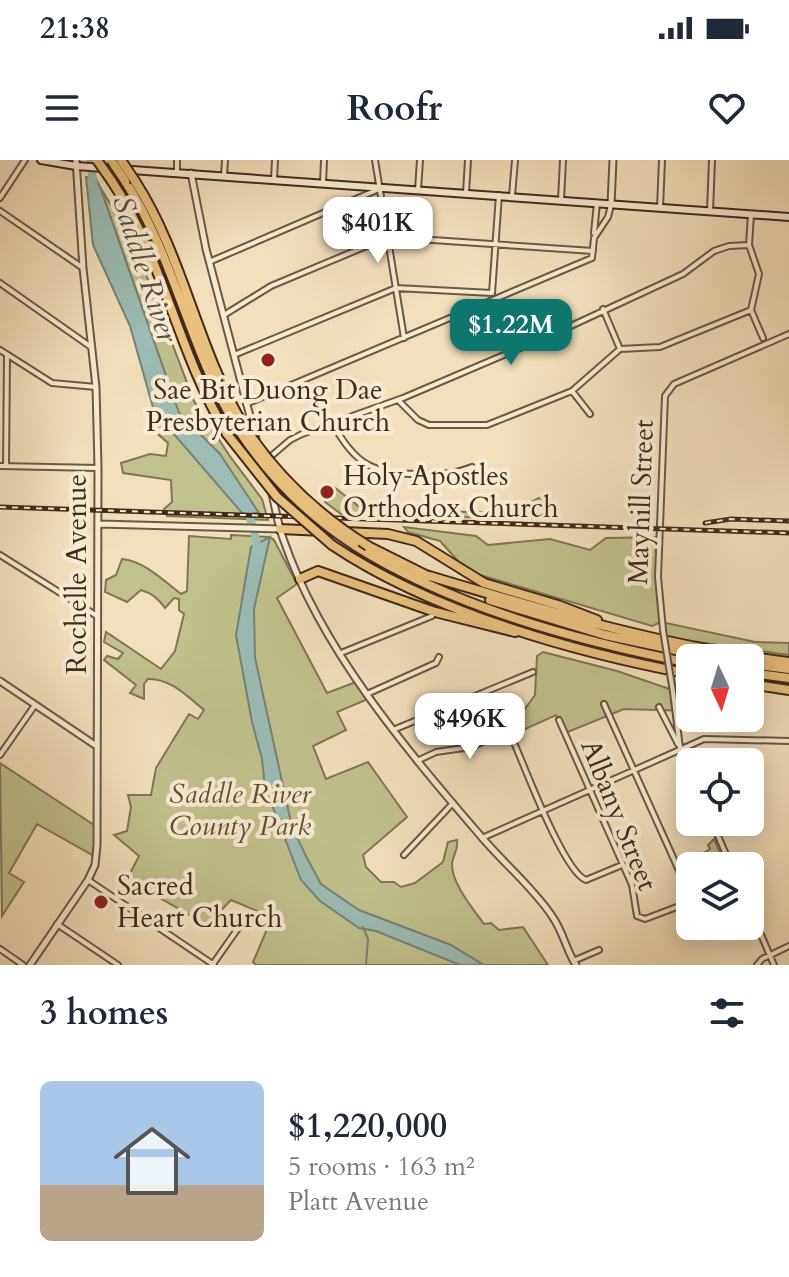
<!DOCTYPE html>
<html lang="en">
<head>
<meta charset="utf-8">
<style>
	:root { --surface:#fff; --page:#f6f6f7; --text:#1f2937; --muted:#747a83; --line:#e0e1e3; --accent:#0f766e }
	body { margin:0; font-family:Cardo,serif; background:var(--page); color:var(--text); height:100vh; display:flex; flex-direction:column; font-size:30px; white-space:nowrap }
	* { box-sizing:border-box; margin:0 }
	p { font-size:26px; color:var(--muted) }
	.icon { flex:none; width:44px; height:44px; fill:none; stroke:currentColor; stroke-width:2; stroke-linecap:round; stroke-linejoin:round }
	.map { position:relative; height:805px; overflow:hidden }
	.details { display:flex; flex-direction:column; background:var(--surface); flex:1 }
	.details>* { flex:none }
	.needle { width:52px; rotate:176deg }
	.fabs { position:absolute; left:676px; top:484px; display:grid; gap:16px }
	.fabs a { display:grid; place-items:center; width:88px; height:88px; border-radius:12px; background:var(--surface); box-shadow:0 4px 20px #0003; font-size:40px }
	.price { position:absolute; translate:-50% -68px; padding:0 18px; border-radius:16px; background:#fff; color:#222; font-size:26px; line-height:52px; filter:drop-shadow(0 2px 4px #0008) }
	.price::after { content:''; position:absolute; left:50%; top:48px; width:24px; height:18px; margin-left:-12px; background:inherit; clip-path:polygon(0 0,100% 0,50% 100%) }
	.price.selected { background:var(--accent); color:#fff }
	ul { padding:0; list-style:none }
	li { display:flex; align-items:center; gap:24px; height:200px; padding:0 40px }
	li+li { border-top:2px solid var(--line) }
	li span { display:grid; place-items:center; flex:none; width:224px; height:160px; border-radius:12px; color:#555 }
	li>.icon { margin-inline-start:auto }
	span .icon { width:96px; height:96px; fill:#fffc; stroke-width:1 }
	li b { font-size:34px }
	h2 { display:flex; justify-content:space-between; align-items:center; height:96px; padding:0 40px; font-size:34px }
	.status { display:flex; justify-content:space-between; align-items:center; height:56px; padding:0 40px; background:var(--surface); direction:ltr }
	.status svg { height:22px; fill:currentColor }
	header { display:flex; justify-content:space-between; align-items:center; height:104px; padding:0 40px; background:var(--surface); font-size:36px; font-weight:700 }
	.map>svg:first-child { display:block }
	.green { fill:#c0c18c; stroke:#807654; stroke-width:2 }
	.water { fill:#9cbcb5; stroke:#778278; stroke-width:2 }
	.lines { fill:none; stroke-linecap:round; stroke-linejoin:round }
	.stream { stroke:#778278; stroke-width:2 }
	.river { stroke:#9cbcb5; stroke-width:8 }
	.minor-casing { stroke:#6c5844; stroke-width:8 }
	.tertiary-casing { stroke:#6c5844; stroke-width:9 }
	.secondary-casing { stroke:#402a1c; stroke-width:10 }
	.motorway-casing { stroke:#402a1c; stroke-width:12 }
	.minor { stroke:#f7ebd3; stroke-width:4 }
	.tertiary { stroke:#f7ebd3; stroke-width:5 }
	.secondary { stroke:#f7ebd3; stroke-width:6 }
	.motorway { stroke:#e9c07e; stroke-width:8 }
	.rail-casing { stroke:#402a1c; stroke-width:5 }
	.rail { stroke:#f7ebd3; stroke-width:2; stroke-dasharray:6; stroke-linecap:butt }
	.minor-bridge-casing { stroke:#6c5844; stroke-width:8; stroke-linecap:butt }
	.motorway-bridge-casing { stroke:#402a1c; stroke-width:12; stroke-linecap:butt }
	.minor-bridge { stroke:#f7ebd3; stroke-width:4 }
	.motorway-bridge { stroke:#e9c07e; stroke-width:8 }
	.poi-dot { fill:#8f2418; stroke:#f7ebd3; stroke-width:3 }
	.labels { text-anchor:middle; dominant-baseline:central; stroke-width:8; stroke-linejoin:round; paint-order:stroke }
	.poi-label { font-size:28px; fill:#402a1c; stroke:#f7ebd3; text-anchor:start }
	.street-label { font-size:28px; fill:#402a1c; stroke:#f7ebd3 }
	.park-label { font-size:28px; font-style:italic; fill:#605038; stroke:#f7ebd3 }
	.water-label { font-size:30px; font-style:italic; fill:#574e42; stroke:#f7ebd3 }
</style>
</head>
<body>
<div class="status"><b>21:38</b><svg viewBox="0 0 49 12"><path d="M0 12V9h3v3zM5 12V6h3v6zM10 12V3h3v9zM15 12V0h3v12zM26 1h20v11H26zM47 4h2v5h-2z"/></svg></div>
<header><svg class="icon" aria-label="menu" viewBox="0 0 24 24"><path d="M4 6h16M4 12h16M4 18h16"/></svg>Roofr<svg class="icon" aria-label="heart" viewBox="0 0 24 24"><path d="M12 20l-8-8c-3-5 5-10 8-4 3-6 11-1 8 4z"/></svg></header>
<div class="map">
<svg width="789" height="805" viewBox="0 0 789 805">
	<rect width="100%" height="100%" fill="#f2e0bc"/>
	<filter id="stains"><feTurbulence type="fractalNoise" baseFrequency=".0025" numOctaves="4"/><feColorMatrix values="0 0 0 0 .2 0 0 0 0 .09 0 0 0 0 .02 0 0 0 .5 -.17"/></filter>
	<radialGradient id="worn" r=".72"><stop offset=".6" stop-color="#630" stop-opacity="0"/><stop offset="1" stop-color="#630" stop-opacity=".3"/></radialGradient>
	<path class="green" d="M100 27 134 83 194 241 229 295 262 339 268 360 167 356 164 349 172 342 171 320 123 313 121 303 150 294 166 296 168 283 153 270 154 251 240 344 220 294 179 253Z
		M334 327 362 349 509 353 541 337 543 359 341 354 325 342Z
		M404 367 476 376 488 385 550 379 590 390 606 378 658 377V443L661 462 755 482 789 483V495L663 477 661 462 652 466 467 411 440 381 408 372Z
		M231 375 270 377 274 380 297 424 277 438 327 533 356 522 368 539 337 552 346 570 313 586 326 619 368 602 407 657 363 695 366 707 381 722H394L401 727 415 723 443 702 448 682 457 680C459 690 452 696 452 705 452 724 474 750 484 764L491 763 499 770 523 767 548 805H256L253 802 268 767 262 753 231 740 207 765 127 719 139 696 114 675 127 671 131 647 128 635H151L156 608 189 554 198 559 204 550C188 537 170 518 148 519L144 524V539L130 533 136 525 104 500 107 496 118 499 123 493 104 482 106 472 161 509 175 491 184 454 179 450V439L174 438 165 448C159 439 152 433 141 430L127 442 105 432 106 420 116 415 122 399C144 401 163 420 181 434L187 431 189 376 231 379Z
		M543 492 617 511 690 536V551L624 549 563 574 556 555 521 571 516 561 535 535 537 496Z
		M0 603 97 667 96 697 37 664 9 713 24 722 2 756Z
		M714 679 726 706H690V729L677 700 689 694 692 700 710 689 708 685Z"/>
	<path class="water" d="M86 17H95L100 27 179 253 220 294 259 353H242L154 251 130 166 93 85Z
		M270 377 254 449 255 498 292 667 307 698 321 724 359 750 451 785 484 805H460L376 771 359 768 320 741 301 720 265 627 262 599 252 562 236 475 251 387Z"/>
	<g class="lines">
		<path class="stream" d="M363 767 368 779 366 805"/>
		<path class="river" d="M90 0 94 28
			M246 342 257 384 256 391"/>
		<defs>
			<path id="minor" d="M375 0 404 178
				M177 13V0
				M224 16 225 0
				M274 19 275 0
				M323 23 324 0
				M418 30 420 0
				M466 33 468 0
				M512 36 515 0
				M0 38 25 0
				M561 40 563 0
				M660 48 662 0
				M0 51 83 108
				M710 51 712 0
				M751 54 749 85 759 114 751 150 763 178
				M594 73 597 43
				M209 102 379 29
				M0 123 91 187
				M492 133 499 35
				M603 149 620 189
				M224 155 271 126 388 77 593 91
				M0 190 52 223 96 227
				M234 195 396 128 492 133
				M572 231 590 254
				M398 240 418 260 429 265H487L572 231 620 189 660 187 751 150
				M246 244 592 98 594 78 608 57 611 45
				M332 262C355 306 375 315 423 314 441 314 455 314 472 307
				M269 298 290 280 302 274 403 238 560 171 683 114 714 91 729 86 749 85
				M0 306 98 308
				M6 306 7 195
				M0 395 97 456
				M663 470 658 417 665 236 674 224 789 174
				M341 493 432 456
				M673 532 680 588 690 611
				M367 534 436 503 439 497
				M604 544 690 735
				M659 547 678 584
				M559 560 632 725 637 756 645 759 690 742
				M393 570 533 512
				M515 585C526 610 564 712 586 720L622 705
				M0 595 35 545
				M417 601 436 592 471 587 509 570
				M712 662 731 706
				M482 678 704 579 789 581
				M404 695 453 643
				M88 720 214 805
				M750 749 774 805
				M57 764 118 805
				M0 789 23 805
				M573 801 599 790
				M213 804 246 757
				M757 805 762 799 789 786"/>
			<path id="tertiary" d="M191 13 206 89 256 279
				M611 44 613 0
				M272 334C276 350 278 366 284 381 321 489 406 589 479 674 502 702 532 726 552 756 563 771 566 790 576 805
				M99 364 280 369
				M0 521 95 585
				M30 805 88 720 95 705 97 685 98 308 96 227 83 108 76 0"/>
			<path id="secondary" d="M41 0 76 6 789 57"/>
			<path id="motorway" d="M111 20C164 99 178 194 227 274
				M125 21C175 98 190 191 238 269
				M135 21C184 97 197 189 244 266
				M280 369 388 374 416 381 484 423 558 445 597 460
				M332 385C432 452 573 492 690 514
				M354 385C452 447 578 481 690 503
				M368 386 428 416
				M426 415C546 451 665 487 789 502
				M300 419 318 411 435 452 515 472
				M490 440 605 475 713 498
				M750 504 789 509
				M750 513 789 518
				M750 524 789 530"/>
		</defs>
		<use href="#minor" class="minor-casing"/>
		<use href="#tertiary" class="tertiary-casing"/>
		<use href="#secondary" class="secondary-casing"/>
		<use href="#motorway" class="motorway-casing"/>
		<use href="#minor" class="minor"/>
		<use href="#tertiary" class="tertiary"/>
		<use href="#secondary" class="secondary"/>
		<use href="#motorway" class="motorway"/>
		<defs>
			<path id="rail" d="M0 347 789 373
				M705 363 731 359 789 361"/>
		</defs>
		<use href="#rail" class="rail-casing"/>
		<use href="#rail" class="rail"/>
		<defs>
			<path id="minor-bridge" d="M663 470 673 532"/>
			<path id="motorway-bridge" d="M97 0 111 20
				M111 0 125 21
				M121 0 135 21
				M244 266C276 315 318 355 368 386
				M238 269C269 316 308 355 354 385
				M227 274 277 337 332 385"/>
		</defs>
		<use href="#minor-bridge" class="minor-bridge-casing"/>
		<use href="#motorway-bridge" class="motorway-bridge-casing"/>
		<use href="#minor-bridge" class="minor-bridge"/>
		<use href="#motorway-bridge" class="motorway-bridge"/>
	</g>
	<g class="poi-dot">
		<circle cx="268" cy="200" r="8"/>
		<circle cx="327" cy="332" r="8"/>
		<circle cx="101" cy="742" r="8"/>
	</g>
	<g class="labels">
		<g class="poi-label">
			<text x="268" y="230" text-anchor="middle">Sae Bit Duong Dae<tspan x="268" dy="32">Presbyterian Church</tspan></text>
			<text x="343" y="316">Holy Apostles<tspan x="343" dy="32">Orthodox Church</tspan></text>
			<text x="117" y="726">Sacred<tspan x="117" dy="32">Heart Church</tspan></text>
		</g>
		<g class="street-label">
			<text transform="translate(641 342) rotate(-88)">Mayhill Street</text>
			<text transform="translate(77 414) rotate(-90)">Rochelle Avenue</text>
			<text transform="translate(619 655) rotate(68)">Albany Street</text>
		</g>
		<g class="park-label">
			<text x="240" y="634">Saddle River<tspan x="240" dy="32">County Park</tspan></text>
		</g>
		<g class="water-label">
			<text transform="translate(145 109) rotate(72)">Saddle River</text>
		</g>
	</g>
	<rect width="100%" height="100%" filter="url(#stains)"/>
	<rect width="100%" height="100%" fill="url(#worn)"/>
</svg>
<div class="fabs">
<a><svg class="needle" viewBox="-14 -14 28 28"><path d="M0-13l5 13h-10z" fill="#e53935"/><path d="M0 13l5-13h-10z" fill="#747a83"/></svg></a>
<a><svg class="icon" aria-label="locate" viewBox="0 0 24 24"><circle cx="12" cy="12" r="6"/><path d="M12 2v4M12 18v4M2 12h4M18 12h4"/></svg></a>
<a><svg class="icon" aria-label="layers" viewBox="0 0 24 24"><path d="M12 4l9 5-9 5-9-5zM3 14l9 5 9-5"/></svg></a>
</div>
<b class="price" style="left:378px;top:105px">$401K</b>
<b class="price selected" style="left:511px;top:207px">$1.22M</b>
<b class="price" style="left:470px;top:601px">$496K</b>
</div>
<section class="details">
<h2>3 homes<svg class="icon" aria-label="filters" viewBox="0 0 24 24"><path d="M4 7h16M4 17h16"/><circle cx="9" cy="7" r="2"/><circle cx="15" cy="17" r="2"/></svg></h2>
<ul>
<li><span style="background:linear-gradient(#a9c7e8 65%,#b9a48a 0)"><svg class="icon" aria-label="home" viewBox="0 0 24 24"><path d="M3 11l9-7 9 7M6 9v11h12V9"/></svg></span><div><b>$1,220,000</b><p>5 rooms · 163 m²</p><p>Platt Avenue</p></div></li>
</ul>
</section>
</body>
</html>
